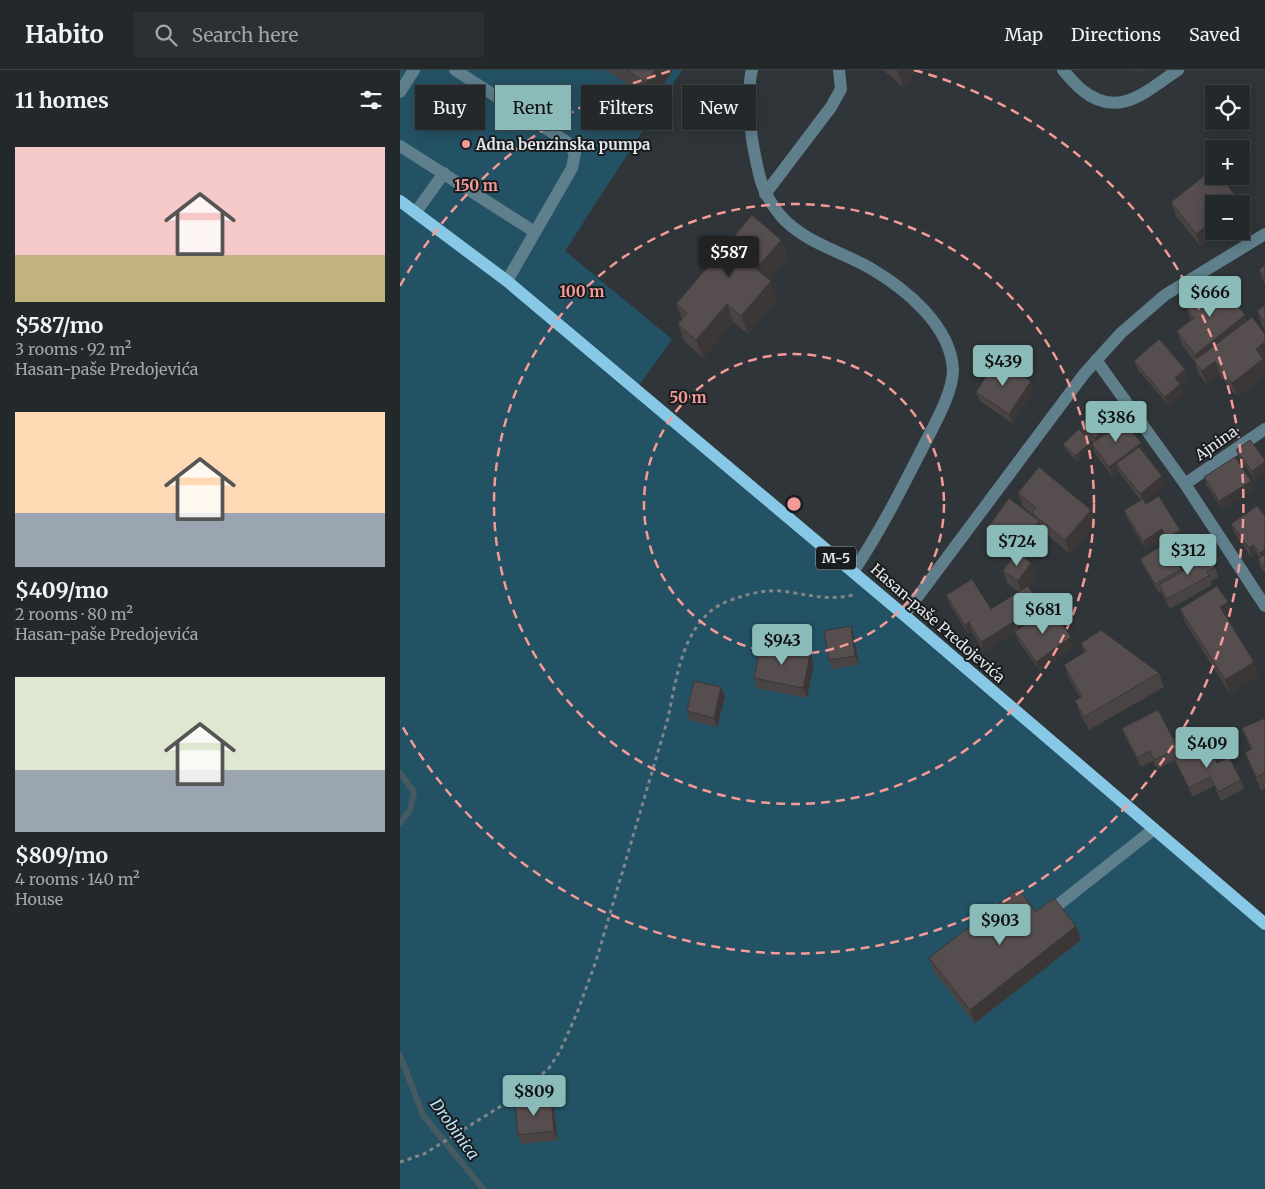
<!DOCTYPE html>
<html lang="en">
<head>
<meta charset="utf-8">
<style>
	:root { --surface:#23282a; --page:#2b3032; --text:#f1f3f6; --muted:#a3a6a8; --line:#404447; --accent:#8bbbb9 }
	body { margin:0; font-family:Merriweather,serif; background:var(--page); color:var(--text); height:100vh; display:flex; flex-direction:column; font-size:19px; white-space:nowrap }
	* { box-sizing:border-box; margin:0 }
	p { font-size:16px; color:var(--muted) }
	.icon { flex:none; width:28px; height:28px; fill:none; stroke:currentColor; stroke-width:2; stroke-linecap:round; stroke-linejoin:round }
	.map { position:relative; flex:1; overflow:hidden }
	.drawer { display:flex; flex-direction:column; background:var(--surface); width:400px }
	.drawer>* { flex:none }
	.banner { position:absolute; left:15px; top:15px; width:475px; height:45px; display:flex; gap:10px }
	.fabs { position:absolute; left:805px; top:15px; display:grid; gap:10px }
	.fabs a { display:grid; place-items:center; width:45px; height:45px; border-radius:0px; background:var(--surface); box-shadow:0 2px 12px #0003,0 0 0 1px var(--line); font-size:25px }
	.price { position:absolute; translate:-50% -42px; padding:0 11px; border-radius:5px; background:var(--accent); color:#111; font-size:16px; line-height:32px; filter:drop-shadow(0 1px 2px #0008) }
	.price::after { content:''; position:absolute; left:50%; top:30px; width:15px; height:11px; margin-left:-8px; background:inherit; clip-path:polygon(0 0,100% 0,50% 100%) }
	.price.selected { background:#222; color:#fff }
	ul { padding:0; list-style:none }
	li { display:grid; align-content:center; gap:10px; height:265px; padding:0 15px }
	li span { display:grid; place-items:center; height:155px; border-radius:0px; color:#555 }
	li>.icon { margin-inline-start:auto }
	span .icon { width:90px; height:90px; fill:#fffc; stroke-width:1 }
	li b { font-size:21px }
	h2 { display:flex; justify-content:space-between; align-items:center; height:60px; padding:0 15px; font-size:21px }
	.chip { padding:0 18px; border-radius:0px; background:var(--surface); box-shadow:0 2px 12px #0003,0 0 0 1px var(--line); font-size:18px; line-height:45px }
	.chip.selected { background:var(--accent); color:#111 }
	header { display:flex; align-items:center; gap:30px; box-sizing:border-box; height:70px; padding:0 25px; background:var(--surface); border-bottom:1px solid var(--line) }
	header strong { font-size:24px }
	nav { display:flex; gap:28px; margin-inline-start:auto; font-size:18px }
	.search { width:350px; height:45px; background:var(--page); display:flex; align-items:center; gap:12px; box-sizing:border-box; padding:0 18px; border-radius:0px; color:var(--muted); font-size:19px }
	main { display:flex; flex:1; min-height:0 }
	.map>svg:first-child { display:block }
	.green { fill:#235264 }
	.lines { fill:none; stroke-linecap:round; stroke-linejoin:round }
	.stream { stroke:#465a61; stroke-width:6 }
	.path { stroke:#818688; stroke-width:3; stroke-dasharray:4 4; stroke-linecap:butt }
	.minor { stroke:#5f7f8c; stroke-width:12 }
	.major { stroke:#86c8e5; stroke-width:12 }
	.wall { fill:#4a4343 }
	.shaded-wall { fill:#3c3737 }
	.building { fill:#564e4e; stroke:#3c3737 }
	.ring { fill:none; stroke:#f59b97; stroke-width:2.5; stroke-dasharray:9 6 }
	.poi-dot { fill:#f59b97; stroke:#191c1e; stroke-width:2 }
	.labels { text-anchor:middle; dominant-baseline:central; stroke-width:4; stroke-linejoin:round; paint-order:stroke }
	.shield { fill:#191c1e; stroke:#a6aaac; stroke-width:1 }
	.shield-label { font-size:14px; font-weight:bold; fill:#e3e7e9 }
	.poi-label { font-size:15px; font-weight:bold; fill:#e3e7e9; stroke:#191c1e; text-anchor:start }
	.street-label { font-size:15px; fill:#e3e7e9; stroke:#191c1e }
	.water-label { font-size:16px; font-style:italic; fill:#bae2f4; stroke:#191c1e }
	.centre { fill:#f59b97; stroke:#191c1e; stroke-width:2.5 }
	.ring-label { font-size:15px; text-anchor:middle; font-weight:bold; fill:#f59b97; stroke:#191c1e; stroke-width:4; stroke-linejoin:round; paint-order:stroke }
</style>
</head>
<body>
<header>
<strong>Habito</strong>
<div class="search"><svg class="icon" aria-label="search" viewBox="0 0 24 24"><circle cx="10" cy="10" r="6"/><path d="M15 15l6 6"/></svg>Search here</div>
<nav><a>Map</a><a>Directions</a><a>Saved</a></nav>
</header>
<main>
<section class="drawer">
<h2>11 homes<svg class="icon" aria-label="filters" viewBox="0 0 24 24"><path d="M4 7h16M4 17h16"/><circle cx="9" cy="7" r="2"/><circle cx="15" cy="17" r="2"/></svg></h2>
<ul>
<li><span style="background:linear-gradient(#f6c9c9 70%,#c2b280 0)"><svg class="icon" aria-label="home" viewBox="0 0 24 24"><path d="M3 11l9-7 9 7M6 9v11h12V9"/></svg></span><div><b>$587/mo</b><p>3 rooms · 92 m²</p><p>Hasan-paše Predojevića</p></div></li>
<li><span style="background:linear-gradient(#ffd9b3 65%,#9aa5b1 0)"><svg class="icon" aria-label="home" viewBox="0 0 24 24"><path d="M3 11l9-7 9 7M6 9v11h12V9"/></svg></span><div><b>$409/mo</b><p>2 rooms · 80 m²</p><p>Hasan-paše Predojevića</p></div></li>
<li><span style="background:linear-gradient(#dfe7d0 60%,#9aa5b1 0)"><svg class="icon" aria-label="home" viewBox="0 0 24 24"><path d="M3 11l9-7 9 7M6 9v11h12V9"/></svg></span><div><b>$809/mo</b><p>4 rooms · 140 m²</p><p>House</p></div></li>
</ul>
</section>
<div class="map">
<svg width="865" height="1119" viewBox="0 0 865 1119">
	<rect width="100%" height="100%" fill="#2f3538"/>
	<path class="green" d="M0 0H282L165 181 272 269 236 320 865 854V1119H0Z"/>
	<g class="lines">
		<path class="stream" d="M0 703 14 722 10 740 0 753
			M0 985 23 1045 83 1119"/>
		<path class="path" d="M0 1092 24 1084 98 1038 130 1015 149 998 160 981 177 943 196 891 268 648C276 611 281 565 312 540 321 533 333 529 343 526 356 522 368 520 381 521 407 524 431 532 456 524"/>
		<path class="minor" d="M55 0 167 72 175 83 172 98 107 211
			M352 0C347 17 350 58 353 75 359 105 360 120 380 145 403 172 440 181 470 198 506 219 551 256 553 300 553 323 533 357 523 377 501 420 480 462 453 502
			M663 0C669 7 675 14 682 20 719 50 746 21 778 0
			M0 22 14 0
			M0 76 135 162
			M365 124 431 37 441 19 439 0
			M16 142 44 103
			M696 290 785 414 865 536
			M785 414 865 359
			M504 545 684 304 721 263 765 225 865 164
			M658 835 754 759"/>
		<path class="major" d="M0 131 107 211 504 545 865 854"/>
	</g>
	<path class="wall" d="M205 0H273L253 30Z
		M483 0H517L503 17Z
		M839 130 841 134H814L801 177 776 146 771 132Z
		M381 170 388 188 369 210 377 229 348 264 333 252 303 288 284 271 278 254 282 249 276 234Z
		M865 195V215L864 213 859 200Z
		M865 235V260L862 255 857 241Z
		M786 238 847 250 865 294V305L837 327 820 305 807 315 799 304 794 291 782 275 777 261 791 250Z
		M734 291 789 309 781 315 784 324 769 336 738 300Z
		M634 320 612 353 580 331 576 322Z
		M712 349 715 357 741 373 745 382 744 383 762 406 766 416 744 432 784 469 770 477 765 468 746 480 728 450 724 440 741 431 719 402 713 407 695 384 692 374 694 373 684 363 680 354Z
		M850 370 856 411 840 389 836 380Z
		M663 374 692 377 677 391 665 379Z
		M804 407 851 411 854 420 823 440 807 416Z
		M618 423 691 440 696 454 670 484 643 461 644 465 626 489 631 493 636 506 628 517 644 541 674 577 640 601 618 571 615 562 584 582 572 562 568 564 550 535 546 525 591 539 619 522 608 514 603 501 612 489 591 473 586 460 633 446V445L623 437Z
		M865 446V503L861 498 858 489 860 488 857 484 852 488 835 464 831 454Z
		M740 489 781 499 782 502 786 500 784 494 815 497 818 507 811 511 812 515 770 539 761 522 759 523 744 498Z
		M780 539 833 546 828 549 854 592 859 605 830 624 785 552Z
		M454 566 459 595 432 599 429 590Z
		M681 573 759 603 764 617 689 660 680 644 675 631 680 627 669 608 664 595 684 582Z
		M414 594 407 628 357 618 354 608Z
		M325 627 317 657 290 650 287 641Z
		M865 648V719L861 720 850 696 845 682 851 680 842 658Z
		M722 658 778 678 781 686 817 693 841 710 844 719 821 731 814 716 793 727 778 698 775 690 758 699 753 691 741 697 725 667Z
		M636 842 676 856 681 870 575 953 534 902 529 888Z
		M154 1039 158 1070 121 1074 118 1065Z"/>
	<path class="shaded-wall" d="M255 0H273L253 30 246 12Z
		M497 0H517L503 17Z
		M733 0H745L735 6Z
		M839 130 841 134H834Z
		M841 136 844 143 841 146Z
		M814 150V161H821L801 177 796 164Z
		M381 170 388 188 363 217 356 199Z
		M371 211 377 229 348 264 341 246Z
		M327 234 333 252 303 288 296 270Z
		M845 245 850 259 800 298 795 285Z
		M865 272V290H864L865 294V305L837 327 832 313 856 279Z
		M815 291 820 305 807 315 802 301Z
		M785 299 789 309 781 315 784 324 769 336 765 327 775 308Z
		M631 311 634 320 612 353 609 344Z
		M712 349 716 359 698 377 695 368Z
		M691 372 692 377 677 391 675 386Z
		M741 373 745 382 721 400 716 394 719 402 713 407 709 397Z
		M865 392V404L856 411 852 401Z
		M762 406 766 416 743 433 740 424Z
		M851 411 854 420 823 440 819 431Z
		M691 440 696 454 670 484 665 470Z
		M639 451 644 465 621 496 616 482Z
		M762 459 765 468 746 480 743 471Z
		M780 460 784 469 770 477 767 468Z
		M853 475 857 484 852 488 849 478Z
		M865 479V491L863 492 860 483Z
		M631 493 636 506 622 525 618 511Z
		M828 532 833 546 825 551 820 537Z
		M643 540 647 549 619 567 616 557Z
		M571 551 569 553 572 562 568 564 565 555Z
		M613 552 616 562 584 582 581 572Z
		M451 556 454 566 459 595 455 586Z
		M671 567 674 577 640 601 636 592Z
		M410 585 414 594 407 628 403 618Z
		M854 592 859 605 830 624 825 610Z
		M321 617 325 627 317 657 314 648Z
		M676 856 681 870 575 953 570 940Z
		M151 1029 154 1039 158 1070 154 1061Z"/>
	<path class="building" d="M226 0H255L246 12Z
		M814 98V106H820L839 130 834 134H814V150L796 164 771 132Z
		M352 145 381 170 356 199 371 211 341 246 327 234 296 270 278 254 287 243 276 234Z
		M865 195V208L859 200Z
		M819 212 845 245 795 285 777 261 794 248 786 238Z
		M865 235V253L857 241Z
		M852 247 865 264V272L856 279 863 289 832 313 815 291 802 301 794 291Z
		M759 269 785 299 775 308 780 314 765 327 734 291Z
		M597 290 631 311 609 344 576 322Z
		M698 336 712 349 695 368 680 354Z
		M724 350 741 373 709 397 692 374Z
		M679 359 691 372 675 386 663 374Z
		M850 370 865 390V392L852 401 836 380Z
		M739 377 762 406 740 424 716 394Z
		M835 387 851 411 819 431 804 407Z
		M639 397 691 440 665 470 632 443 636 438 618 423Z
		M759 426 780 460 767 468 762 459 743 471 724 440 743 429 746 434Z
		M609 428 639 451 616 482 586 460Z
		M857 436 865 446V479L860 483 853 475 849 478 831 454Z
		M765 474 781 499 755 514 740 489Z
		M617 482 631 493 618 511 603 501Z
		M806 482 815 497 807 502 809 506 767 529 759 515 787 499 784 494Z
		M865 484V498L858 489Z
		M572 509 591 539 628 516 643 540 616 557 613 552 581 572 569 553 571 551 565 555 546 525Z
		M817 516 828 532 820 537 854 592 825 610 780 539Z
		M650 537 671 567 636 592 615 562Z
		M451 556 455 586 429 590 424 561Z
		M701 560 759 603 684 647 675 631 682 626 664 595 686 581 681 573Z
		M361 575 410 585 403 618 354 608Z
		M294 611 321 617 314 648 287 641Z
		M758 640 778 678 754 690 750 681 737 688 722 658Z
		M865 648V703L856 707 845 682 852 679 842 658Z
		M806 673 817 693 829 687 841 710 818 722 810 707 789 718 774 689Z
		M618 819 636 842 654 828 676 856 570 940 529 888Z
		M151 1029 154 1061 118 1065 115 1033Z"/>
	<g class="ring">
		<circle cx="394" cy="434" r="150"/>
		<circle cx="394" cy="434" r="300"/>
		<path d="M0 216A450 450 0 0 1 274 0M514 0A450 450 0 1 1 0 652"/>
	</g>
	<circle class="poi-dot" cx="66" cy="74" r="5"/>
	<g class="labels">
		<rect class="shield" x="416" y="476.5" width="40" height="23" rx="4"/>
		<g class="shield-label">
			<text x="436" y="488">M-5</text>
		</g>
		<g class="poi-label">
			<text x="76" y="74">Adna benzinska pumpa</text>
		</g>
		<g class="street-label">
			<text transform="translate(816 373) rotate(-35)">Ajnina</text>
			<text transform="translate(538 553) rotate(41)">Hasan-paše Predojevića</text>
		</g>
		<g class="water-label">
			<text transform="translate(55 1059) rotate(54)">Drobinica</text>
		</g>
	</g>
	<circle cx="394" cy="434" r="8" class="centre"/>
	<g class="ring-label">
		<text x="76" y="121">150 m</text>
		<text x="182" y="227">100 m</text>
		<text x="288" y="333">50 m</text>
	</g>
</svg>
<div class="fabs">
<a><svg class="icon" aria-label="locate" viewBox="0 0 24 24"><circle cx="12" cy="12" r="6"/><path d="M12 2v4M12 18v4M2 12h4M18 12h4"/></svg></a>
<a>+</a>
<a>−</a>
</div>
<b class="price selected" style="left:329px;top:208px">$587</b>
<b class="price" style="left:810px;top:248px">$666</b>
<b class="price" style="left:603px;top:317px">$439</b>
<b class="price" style="left:716px;top:373px">$386</b>
<b class="price" style="left:617px;top:497px">$724</b>
<b class="price" style="left:788px;top:506px">$312</b>
<b class="price" style="left:643px;top:565px">$681</b>
<b class="price" style="left:382px;top:596px">$943</b>
<b class="price" style="left:807px;top:699px">$409</b>
<b class="price" style="left:600px;top:876px">$903</b>
<b class="price" style="left:134px;top:1047px">$809</b>
<div class="banner">
<a class="chip">Buy</a>
<a class="chip selected">Rent</a>
<a class="chip">Filters</a>
<a class="chip">New</a>
</div>
</div>
</main>
</body>
</html>
